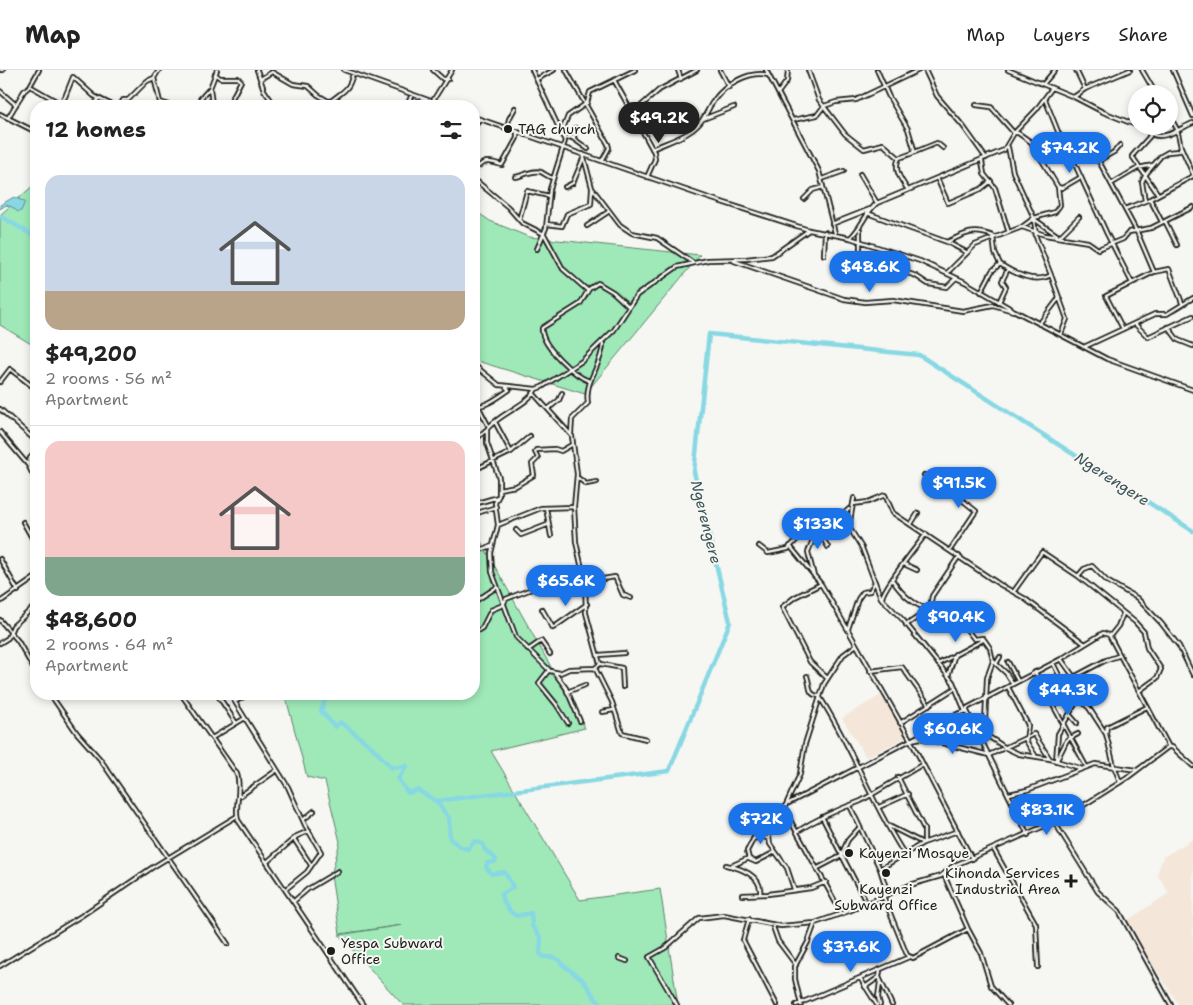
<!DOCTYPE html>
<html lang="en">
<head>
<meta charset="utf-8">
<style>
	:root { --surface:#fff; --page:#f6f6f6; --text:#222; --muted:#767676; --line:#e0e0e0; --accent:#1a73e8 }
	body { margin:0; font-family:"Shantell Sans",sans-serif; background:var(--page); color:var(--text); height:100vh; display:flex; flex-direction:column; font-size:19px; white-space:nowrap }
	* { box-sizing:border-box; margin:0 }
	p { font-size:16px; color:var(--muted) }
	.icon { flex:none; width:28px; height:28px; fill:none; stroke:currentColor; stroke-width:2; stroke-linecap:round; stroke-linejoin:round }
	.map { position:relative; flex:1; overflow:hidden }
	.side { position:absolute; left:30px; top:30px; width:450px; height:600px; display:flex; flex-direction:column; background:var(--surface); border-radius:20px; box-shadow:0 2px 8px #0003 }
	.side>* { flex:none }
	.fabs { position:absolute; left:1128px; top:15px; display:grid; gap:10px }
	.fabs a { display:grid; place-items:center; width:50px; height:50px; border-radius:50%; background:var(--surface); box-shadow:0 2px 8px #0003; font-size:25px }
	.price { position:absolute; translate:-50% -42px; padding:0 11px; border-radius:18px; background:var(--accent); color:#fff; font-size:16px; line-height:32px; filter:drop-shadow(0 1px 2px #0008) }
	.price::after { content:''; position:absolute; left:50%; top:30px; width:15px; height:11px; margin-left:-8px; background:inherit; clip-path:polygon(0 0,100% 0,50% 100%) }
	.price.current { background:#222; color:#fff }
	ul { padding:0; list-style:none }
	li { display:grid; align-content:center; gap:10px; height:265px; padding:0 15px }
	li+li { border-top:1px solid var(--line) }
	li span { display:grid; place-items:center; height:155px; border-radius:15px; color:#555 }
	li>.icon { margin-inline-start:auto }
	span .icon { width:90px; height:90px; fill:#fffc; stroke-width:1 }
	li b { font-size:21px }
	h2 { display:flex; justify-content:space-between; align-items:center; height:60px; padding:0 15px; font-size:21px }
	header { display:flex; align-items:center; gap:30px; box-sizing:border-box; height:70px; padding:0 25px; background:var(--surface); border-bottom:1px solid var(--line) }
	header strong { font-size:24px }
	nav { display:flex; gap:28px; margin-inline-start:auto; font-size:18px }
	.map>svg:first-child { display:block }
	.built { fill:#f4e7d9 }
	.green { fill:#9fe9b8; stroke:#5e826a }
	.water { fill:#88d8e3; stroke:#5d8d93 }
	.lines { fill:none; stroke-linecap:round; stroke-linejoin:round }
	.river { stroke:#88d8e3; stroke-width:4.5 }
	.minor-casing { stroke:#1c1c1c; stroke-width:6 }
	.minor { stroke:#f6f6f2; stroke-width:2.5 }
	.poi-dot { fill:#1c1c1c; stroke:#f6f6f2; stroke-width:2 }
	.labels { text-anchor:middle; dominant-baseline:central; stroke-width:4; stroke-linejoin:round; paint-order:stroke }
	.poi-label { font-size:14px; fill:#1c1c1c; stroke:#f6f6f2; text-anchor:start }
	.water-label { font-size:15px; font-style:italic; fill:#3c5458; stroke:#f6f6f2 }
</style>
</head>
<body>
<header>
<strong>Map</strong>
<nav><a>Map</a><a>Layers</a><a>Share</a></nav>
</header>
<div class="map">
<svg width="1193" height="935" viewBox="0 0 1193 935">
	<rect width="100%" height="100%" fill="#f6f6f2"/>
	<filter id="ink" filterUnits="userSpaceOnUse"><feTurbulence type="fractalNoise" baseFrequency=".02" numOctaves="2"/><feDisplacementMap in="SourceGraphic" scale="10" xChannelSelector="R" yChannelSelector="G"/><feConvolveMatrix kernelMatrix="1 2 1 2 8 2 1 2 1" color-interpolation-filters="sRGB"/></filter>
	<g filter="url(#ink)">
		<path class="built" d="M881 625 907 667 866 687 842 648Z
			M1193 769V935H1179L1125 852 1169 823 1157 804 1163 787Z"/>
		<path class="green" d="M36 113V277L0 255V145Z
			M474 140 490 151 529 167 700 185 585 324 474 290Z
			M474 459 585 658 491 681 580 830 660 819 678 935H403L339 865 402 855 340 864 331 805 340 772 325 711 307 707 285 624H474Z"/>
		<path class="water" d="M14 127 25 132 21 141 18 142 12 137 6 135 0 139V135Z"/>
		<g class="lines">
			<path class="river" d="M0 146 36 167
				M321 624 325 630 321 641 335 657 340 652 372 677 392 698 407 696 398 709 408 723 418 720 436 731 669 701 730 552 694 402 709 264 919 285 1193 461
				M436 731 449 748 450 769 461 777 468 779 475 771 483 774 485 780 496 789 495 792 487 793 486 797 492 804 505 802 513 817 501 825C503 833 510 843 517 846L531 843 532 856 541 868 540 883 543 887H552L559 890 563 895 583 910 596 929 603 935"/>
			<defs>
				<path id="minor" d="M1 0H3
					M257 0 264 20 275 36
					M344 0 445 36
					M433 0 443 9H448
					M532 0 565 71 550 119 546 158 537 179
					M566 0 608 74 609 78 602 91
					M678 0 681 9
					M720 0 729 17
					M766 0 819 101 835 163
					M808 0 819 30 845 64 864 79 883 74 899 88
					M877 0 889 27 908 59 914 79 913 83 899 88C893 99 901 110 908 120
					M925 0 937 26 963 56 986 88
					M1008 0 1052 18
					M1076 0 1085 19
					M1142 0 1156 24
					M1173 0 1193 46
					M215 4 220 8H238L241 11 228 36
					M262 8 272 2 293 14 308 16 318 25 330 32
					M537 9 554 0
					M614 10 654 82 655 89 647 107
					M1044 13 1055 0
					M30 16 39 0
					M210 18 212 34
					M0 21 16 35
					M778 23 787 11 788 0
					M1074 27 1103 42 1136 55
					M1045 29 1059 64 1068 74 1073 90 1107 164 1132 213
					M160 32 173 36
					M432 32 452 0
					M58 36 65 27 73 7 94 26 114 36
					M94 36 98 29
					M120 36 123 30H128L147 11 154 8
					M158 36 160 32 154 8 159 0
					M200 36V29L210 18 217 0
					M330 36V32C342 21 349 22 353 3
					M407 36 412 24
					M633 43 659 20 697 0
					M0 44 36 62
					M1169 45 1177 59 1181 77 1193 104
					M474 47 706 127 809 160 850 168 920 191 965 212 1015 241 1107 289 1193 320
					M8 48 24 21 30 16 65 36
					M703 49 734 37
					M793 50 817 45 824 36 836 32 856 30 919 0
					M1140 56 1147 59 1150 66 1132 86 1158 124
					M507 58 509 49 515 38
					M474 59 479 49
					M562 61 568 46 587 33 590 22 635 0
					M1151 64C1164 71 1180 58 1193 53
					M574 68 575 58
					M564 69 571 67 588 79
					M652 79C667 72 686 67 697 56 705 49 708 38 714 30 725 15 749 0 768 5
					M915 82 937 73 943 78
					M1094 82 1137 162 1154 202 1106 226 1123 259
					M583 84 592 118 620 155 632 163 657 168 692 192
					M982 91 984 104 995 118 1008 160
					M1098 91 1114 82 1120 75
					M474 95 479 96C486 89 494 93 502 95L517 68V61
					M860 104 877 133
					M515 107C523 106 533 99 541 102 545 104 548 107 553 108
					M937 108 948 133 981 119 991 111
					M474 109 508 137 522 153 544 164 563 199 587 220
					M822 109 844 101
					M1111 114 1138 98 1153 95
					M565 117 573 113 583 89
					M1058 117 1062 118 1081 107
					M804 129 813 120 823 117
					M1150 129 1162 152
					M1145 131 1142 112 1146 104 1161 86 1168 82 1179 81 1181 77
					M1125 139 1150 129 1193 106
					M867 143 947 172C965 164 973 158 993 166L995 183 1000 194C1015 204 1035 214 1051 205L1036 167 1034 148 1013 102 1008 77
					M1034 149 1057 165
					M519 150 527 121 549 126
					M1165 151 1177 175
					M547 154 562 156 567 144 591 134 592 118
					M832 154 870 139
					M587 156 608 142
					M1022 157 1045 165 1088 172 1098 179 1123 169 1129 162 1151 158 1193 137
					M860 160V181L864 187 916 206 928 214 947 217 956 208
					M1060 166 1079 147
					M850 168C862 157 865 143 877 133L1004 80 1014 63 1036 40 1052 18 1074 27 1085 19 1130 0
					M947 172 966 182
					M824 185 825 162
					M734 191 844 229 865 232 893 230 963 241 993 235 1013 241
					M1154 202 1169 199 1182 233
					M947 203 975 175 1022 157 1034 148 1055 142 1060 135 1058 117 1031 72 1018 63H1014L991 37 976 35
					M1051 205 1067 249 1061 264
					M981 222 992 201 1000 194
					M999 232 1006 217 1002 211 1008 199
					M1039 254 1059 228
					M1135 254 1148 267 1193 246
					M1168 257 1178 270 1193 276
					M1084 277 1155 244H1167L1193 228
					M474 295 499 315 536 319 542 317 582 291 614 260 637 225 677 197 708 190 746 189 772 186 809 160
					M589 311C575 306 540 275 542 258L580 234 589 219 598 213 613 222 628 236
					M0 312 10 299 36 319
					M534 324 572 366 577 404 574 437 576 472 585 512 586 543 600 594 595 598 569 599 560 603 550 601 516 567 492 502 491 483 498 455 495 433 499 425V408L487 373V359C499 344 528 335 536 319
					M474 328 489 357
					M474 336C485 338 500 326 509 320L506 317
					M0 339 36 371
					M548 339 559 330 562 323
					M495 352 511 382
					M0 362 28 395
					M571 364 572 349 588 333C584 310 602 296 603 274
					M474 371 486 360
					M36 382 30 388 28 395 36 411
					M474 400 511 382 530 366
					M924 405 942 414 976 441 950 480
					M578 408 586 414 597 412
					M499 419 516 416 534 405 532 394 538 388 535 382 536 380 555 379 561 381 573 374
					M854 428 849 457 862 478 881 528 903 550 953 612 965 641
					M474 434 498 427
					M853 434 868 432 885 425 893 443 999 514 1024 528 1085 574
					M546 438 551 466
					M474 444 496 437
					M839 448 849 439
					M23 452 36 475
					M911 454 918 443
					M498 455 541 438 574 437
					M812 455V472L808 482 814 506
					M516 460 521 465 547 455
					M759 476 768 483 788 479 806 460
					M790 476 821 514 848 560 910 669 972 789
					M828 477 818 460 839 448 849 454
					M474 482 492 476
					M0 489 18 521
					M904 494 917 500
					M1078 506 1084 499 1092 496 1107 511 1137 528 1161 553 1179 576 1193 605
					M893 511C901 523 913 534 927 539L933 536 965 557 974 569 983 568 990 578 993 591 987 608 985 652 981 668
					M585 512 615 507 623 525 631 528
					M821 514 795 527 782 537 810 592 827 608
					M1014 521 1042 482 1078 506 1135 552 1144 562 1147 578 1161 599 1157 608 1139 621
					M882 528C884 516 916 477 926 464
					M0 532 36 507
					M474 532 497 517
					M930 537 932 526 959 486
					M542 539 553 558 587 534
					M0 550 18 571 36 603
					M906 555 924 543 927 539
					M848 559 858 529 863 522 870 521 875 512
					M474 563 482 558 491 540 503 535 506 529 557 509H565L583 499
					M1110 566 1118 556 1123 544
					M0 573 8 568 13 556 36 535
					M528 580 541 571 550 584
					M599 585 624 583
					M1061 589 1074 607 1077 627 1089 638 1106 664 1114 696 1120 712
					M993 591 1006 603 1013 614
					M1008 592 1018 611
					M1053 593 1062 611
					M601 594 622 598 623 617
					M938 594 983 570
					M996 594 1000 587
					M595 598 612 632 622 663 646 669
					M549 600 539 613 556 634 568 653
					M870 601 902 597 929 635
					M554 602 566 618 580 651
					M1035 602 1086 696
					M807 606C811 616 807 625 819 626 852 676 872 735 905 785
					M948 606 955 584
					M1074 607 1106 590 1118 586
					M1058 613 1071 607
					M1008 617 1028 655 1026 671 1035 685
					M567 622 585 615
					M50 624 77 663 100 689 228 874
					M181 624 237 704C242 720 234 738 238 750L363 935
					M217 624 236 653
					M230 624 288 717 305 755 321 782 307 802 286 819
					M235 632 248 624
					M967 641 1028 765
					M602 642 614 640
					M1070 645 1077 653
					M900 653 955 618
					M983 663 1006 678 1019 684 1050 689 1080 698
					M1106 663 1107 657 1147 637
					M212 668 245 648
					M911 670 921 668 934 671 989 685 1034 664 1050 689
					M1057 690 1067 670 1078 664
					M1056 691 1058 664 1078 629
					M898 707 924 759V772
					M1009 724 1027 720 1095 694 1137 700
					M240 726 277 700
					M789 733 926 662C938 649 951 646 967 641V638L1061 589 1103 563 1109 565 1169 677
					M850 736 880 799 888 824
					M879 737 908 724
					M822 747 867 834
					M303 750 314 741
					M763 750 768 760 770 774 787 798 794 819
					M1055 753 1098 822 1119 841 1171 935
					M889 756 923 773
					M798 761C818 748 839 739 861 731L923 694
					M294 769 311 795
					M753 769 762 766 769 769
					M994 780 1036 854 1038 897
					M775 782 756 792 749 789 747 781 764 749 784 739
					M842 783 848 770 859 758
					M267 792 297 766 309 761
					M726 795C740 798 763 806 760 824
					M731 796 749 788
					M818 798 843 785
					M880 799 923 773 958 761
					M742 825 768 824 811 818 826 812
					M884 828 907 885 913 888 968 859 944 805
					M294 831 308 819 338 801
					M842 844 784 739 800 704 805 674 824 614 843 585 855 576
					M749 849 743 870 777 935
					M772 854 778 871 796 895
					M968 859 981 883 991 916 1008 935
					M619 888 627 891
					M0 896 81 846 153 797 237 746
					M879 907 892 935
					M860 908 877 935
					M865 917 879 907 880 901
					M677 935 649 887 665 878 699 848 724 845 781 856 815 853
					M796 935 909 887
					M801 935 795 909V896L808 872 815 853 849 841 910 815 941 806 953 796 1065 747 1127 708 1168 677H1172L1193 696
					M880 935 878 927 880 912"/>
			</defs>
			<use href="#minor" class="minor-casing"/>
			<use href="#minor" class="minor"/>
		</g>
	</g>
	<g class="poi-dot">
		<circle cx="508" cy="59" r="5"/>
		<circle cx="849" cy="783" r="5"/>
		<circle cx="886" cy="803" r="5"/>
		<path d="M1068.5 803.5h5v5h5v5h-5v5h-5v-5h-5v-5h5z"/>
		<circle cx="331" cy="881" r="5"/>
	</g>
	<g class="labels">
		<g class="poi-label">
			<text x="518" y="59">TAG church</text>
			<text x="859" y="783">Kayenzi Mosque</text>
			<text x="1060" y="803" text-anchor="end">Kihonda Services<tspan x="1060" dy="16">Industrial Area</tspan></text>
			<text x="886" y="819" text-anchor="middle">Kayenzi<tspan x="886" dy="16">Subward Office</tspan></text>
			<text x="341" y="873">Yespa Subward<tspan x="341" dy="16">Office</tspan></text>
		</g>
		<g class="water-label">
			<text transform="translate(1112 409) rotate(33)">Ngerengere</text>
			<text transform="translate(706 452) rotate(76)">Ngerengere</text>
		</g>
	</g>
</svg>
<div class="fabs">
<a><svg class="icon" aria-label="locate" viewBox="0 0 24 24"><circle cx="12" cy="12" r="6"/><path d="M12 2v4M12 18v4M2 12h4M18 12h4"/></svg></a>
</div>
<b class="price current" style="left:659px;top:74px">$49.2K</b>
<b class="price" style="left:1070px;top:104px">$74.2K</b>
<b class="price" style="left:870px;top:223px">$48.6K</b>
<b class="price" style="left:959px;top:439px">$91.5K</b>
<b class="price" style="left:818px;top:480px">$133K</b>
<b class="price" style="left:566px;top:537px">$65.6K</b>
<b class="price" style="left:956px;top:573px">$90.4K</b>
<b class="price" style="left:1068px;top:646px">$44.3K</b>
<b class="price" style="left:953px;top:685px">$60.6K</b>
<b class="price" style="left:1047px;top:766px">$83.1K</b>
<b class="price" style="left:761px;top:775px">$72K</b>
<b class="price" style="left:851px;top:903px">$37.6K</b>
<section class="side">
<h2>12 homes<svg class="icon" aria-label="filters" viewBox="0 0 24 24"><path d="M4 7h16M4 17h16"/><circle cx="9" cy="7" r="2"/><circle cx="15" cy="17" r="2"/></svg></h2>
<ul>
<li><span style="background:linear-gradient(#c9d6e8 75%,#b9a48a 0)"><svg class="icon" aria-label="home" viewBox="0 0 24 24"><path d="M3 11l9-7 9 7M6 9v11h12V9"/></svg></span><div><b>$49,200</b><p>2 rooms · 56 m²</p><p>Apartment</p></div></li>
<li><span style="background:linear-gradient(#f6c9c9 75%,#7fa58c 0)"><svg class="icon" aria-label="home" viewBox="0 0 24 24"><path d="M3 11l9-7 9 7M6 9v11h12V9"/></svg></span><div><b>$48,600</b><p>2 rooms · 64 m²</p><p>Apartment</p></div></li>
</ul>
</section>
</div>
</body>
</html>
